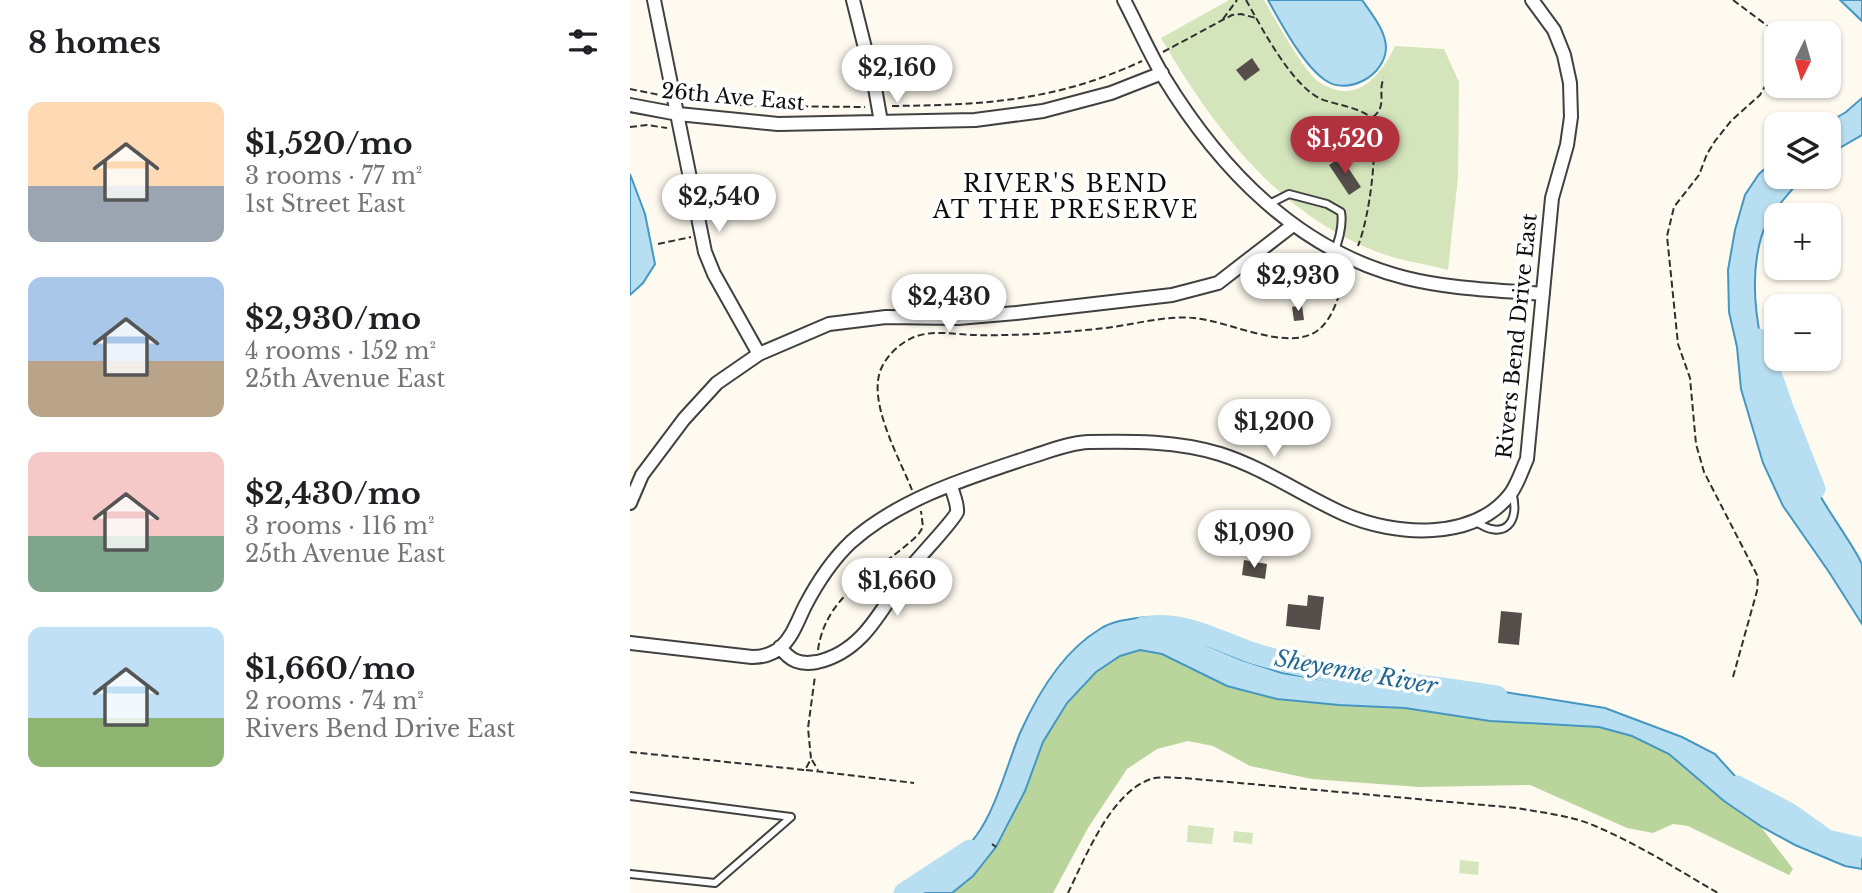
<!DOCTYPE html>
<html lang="en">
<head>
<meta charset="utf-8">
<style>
	:root { --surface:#fff; --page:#f2f2f2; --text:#202124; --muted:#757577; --accent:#b2313e }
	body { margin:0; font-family:"Libre Baskerville",serif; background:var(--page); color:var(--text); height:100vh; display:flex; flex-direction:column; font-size:26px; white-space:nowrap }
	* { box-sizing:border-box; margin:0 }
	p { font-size:23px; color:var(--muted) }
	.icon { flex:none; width:38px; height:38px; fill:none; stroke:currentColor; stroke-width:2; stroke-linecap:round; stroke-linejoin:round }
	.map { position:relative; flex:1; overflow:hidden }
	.sheet { display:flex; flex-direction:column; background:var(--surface); width:630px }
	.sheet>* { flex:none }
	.needle { width:46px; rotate:185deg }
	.buttons { position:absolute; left:1134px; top:21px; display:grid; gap:14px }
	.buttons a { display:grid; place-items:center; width:77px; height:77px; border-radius:14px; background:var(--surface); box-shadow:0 2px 5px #0004; font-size:35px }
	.price { position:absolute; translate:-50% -60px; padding:0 16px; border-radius:24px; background:#fff; color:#222; font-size:23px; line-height:46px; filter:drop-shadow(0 2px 4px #0008) }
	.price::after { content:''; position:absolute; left:50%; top:42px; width:21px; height:16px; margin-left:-10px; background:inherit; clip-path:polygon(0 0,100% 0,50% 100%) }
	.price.on { background:var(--accent); color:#fff }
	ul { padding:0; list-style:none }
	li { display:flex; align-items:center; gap:21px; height:175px; padding:0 28px }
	li span { display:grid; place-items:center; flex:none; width:196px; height:140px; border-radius:14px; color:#555 }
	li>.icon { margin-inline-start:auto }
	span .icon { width:84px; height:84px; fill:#fffc; stroke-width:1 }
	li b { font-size:30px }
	h2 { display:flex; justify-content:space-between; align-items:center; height:84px; padding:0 28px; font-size:30px }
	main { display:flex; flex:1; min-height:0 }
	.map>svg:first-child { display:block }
	.green { fill:#d4e5bc }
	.forest { fill:#b9d59c }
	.water { fill:#b8dff1; stroke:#4597c2; stroke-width:2 }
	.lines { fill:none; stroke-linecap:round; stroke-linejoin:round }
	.river { stroke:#b8dff1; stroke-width:21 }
	.building { fill:#554e4b }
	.service-casing { stroke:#414141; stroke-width:10 }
	.minor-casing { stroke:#414141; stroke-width:16 }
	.path { stroke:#303030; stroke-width:2; stroke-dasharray:7 3.5; stroke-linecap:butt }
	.service { stroke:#fff; stroke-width:6 }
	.minor { stroke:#fff; stroke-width:12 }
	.labels { text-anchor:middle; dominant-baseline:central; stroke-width:7; stroke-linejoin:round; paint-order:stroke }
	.street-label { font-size:21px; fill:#0e0e0e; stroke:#fff }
	.neighbourhood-label { font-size:23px; letter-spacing:2px; fill:#0e0e0e; stroke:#fff }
	.water-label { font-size:23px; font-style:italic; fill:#216995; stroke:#fff }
</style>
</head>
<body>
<main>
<section class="sheet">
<h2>8 homes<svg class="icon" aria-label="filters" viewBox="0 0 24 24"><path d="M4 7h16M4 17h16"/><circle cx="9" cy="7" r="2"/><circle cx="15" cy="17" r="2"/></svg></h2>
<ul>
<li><span style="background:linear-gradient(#ffd9b3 60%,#9aa5b1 0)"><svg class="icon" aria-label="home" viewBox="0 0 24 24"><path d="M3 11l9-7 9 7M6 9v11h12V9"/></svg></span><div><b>$1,520/mo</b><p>3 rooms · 77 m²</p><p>1st Street East</p></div></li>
<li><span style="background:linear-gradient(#a9c7e8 60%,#b9a48a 0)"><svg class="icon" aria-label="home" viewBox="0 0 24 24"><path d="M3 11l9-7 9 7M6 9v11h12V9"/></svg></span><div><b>$2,930/mo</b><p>4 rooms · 152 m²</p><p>25th Avenue East</p></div></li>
<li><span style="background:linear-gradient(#f6c9c9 60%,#7fa58c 0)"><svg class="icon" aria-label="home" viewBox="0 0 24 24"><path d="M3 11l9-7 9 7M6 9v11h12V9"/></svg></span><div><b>$2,430/mo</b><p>3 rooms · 116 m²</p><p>25th Avenue East</p></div></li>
<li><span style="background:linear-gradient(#bfe0f5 65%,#8fb573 0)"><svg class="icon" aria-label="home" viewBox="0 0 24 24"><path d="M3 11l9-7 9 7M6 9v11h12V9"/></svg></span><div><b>$1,660/mo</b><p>2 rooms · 74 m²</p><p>Rivers Bend Drive East</p></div></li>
</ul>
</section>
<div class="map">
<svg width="1232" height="893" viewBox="0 0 1232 893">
	<rect width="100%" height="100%" fill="#fefaef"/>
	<path class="green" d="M599 0H634C644 17 674 72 689 82 725 106 750 78 765 46L814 49 829 82 828 177 818 270C796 264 771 261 750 253 649 215 584 129 531 38Z
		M558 825 584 828 582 844 557 842Z
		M604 831 623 833 622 844 603 842Z
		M830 860 849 862 848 875 829 873Z"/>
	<path class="forest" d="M510 650 532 654 558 668 647 699 709 705 775 708 860 721 969 727 1002 736 1039 754 1094 801 1131 827 1163 869 1159 875 1058 826 1043 824 1023 833 997 828 900 785 789 787 682 779 620 766 583 746 558 741 527 749 497 769 458 828 423 893H322C339 880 355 865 366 847 387 815 398 778 413 744 426 714 459 670 490 656 496 653 504 652 510 650Z"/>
	<path class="water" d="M638 0H732C741 13 756 31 756 48 755 76 717 96 695 80 673 65 651 23 638 0Z
		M1210 0H1232V21Z
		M1232 98V135L1199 154V124H1196L1216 112Z
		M1146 159V177H1173C1157 196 1138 214 1131 238 1108 318 1155 427 1191 497 1198 511 1230 555 1232 565 1232 584 1232 605 1232 624L1199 572 1153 506 1133 463 1111 389 1107 347 1099 312 1098 270 1105 230 1115 195 1129 174Z
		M0 174 15 214 25 264 13 283 0 295Z
		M516 617 544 627 574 644 612 660 652 673 713 683 777 690 822 693 862 690 975 708 1052 737 1085 754 1113 785 1148 812 1206 843 1232 848V869L1215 866 1165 845 1132 827 1094 801 1039 754 1002 736 969 727 860 721 775 708 709 705 647 699 597 686 532 654 510 650 490 656 466 672 437 703 413 742 395 791 366 847 343 876 322 893H270C298 878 327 863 346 836 366 809 377 765 390 733 407 695 433 651 470 629 484 620 501 619 516 617Z"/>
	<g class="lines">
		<path class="river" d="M1129 339 1152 405 1185 489
			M513 627C552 620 584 639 620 652 644 660 668 665 692 670 750 682 809 686 867 696
			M1107 786 1159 813 1197 840 1232 848
			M274 893 340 850"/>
	</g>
	<path class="building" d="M622 58 630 70 615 81 606 70Z
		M711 157 731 187 719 195 699 165Z
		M672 305 674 320 664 321 662 307Z
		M614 560 637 564 635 579 612 575Z
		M678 595 694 597 690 630 656 626 658 604 677 606Z
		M871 611 892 613 889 645 868 643Z"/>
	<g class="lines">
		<defs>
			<path id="service" d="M623 258C633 270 643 287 659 291 691 297 716 237 711 212L697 204 659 194 639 204
				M845 521C874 542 891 522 882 492
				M0 796 161 817 85 883 0 874"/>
			<path id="minor" d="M24 0 75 252 84 274 129 354
				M223 0 245 88 251 122
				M494 0C507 25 519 52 533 76 589 168 668 251 776 278 820 289 867 290 913 294
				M0 105 48 114 148 124 345 120 413 111 481 93 532 73
				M0 503 12 475 54 419 87 383 129 354 199 324 256 317 328 318 386 313 542 295 588 283 663 225
				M0 643 122 657C133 657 142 655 151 647 163 636 168 620 175 606 187 583 202 560 221 542 269 499 337 478 397 458 417 452 438 443 458 442 502 441 548 441 590 454 634 468 672 495 714 514 764 536 844 542 881 493 888 483 892 470 897 459L922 198 937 145 941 117 940 83 934 55 924 30 902 0
				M150 647C160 661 170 665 187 662 237 651 254 602 282 566 290 556 325 519 327 512 328 504 323 494 321 486"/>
		</defs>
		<use href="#service" class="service-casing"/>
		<use href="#minor" class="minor-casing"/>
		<path class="path" d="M616 0C632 28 661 85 691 99 709 106 726 106 742 118 748 150 740 215 728 246
			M1103 0 1147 33
			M593 19 607 0
			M533 52 602 15 611 14 626 18
			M0 89 30 95
			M56 99 119 106 235 107
			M262 106C355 105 426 101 512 61
			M743 117C758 106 747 91 754 78
			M0 127 17 125 37 128
			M28 244 61 237
			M282 490C270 459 237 402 251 369 257 355 270 343 284 337 302 330 324 334 342 335 386 336 431 333 475 328 503 325 535 315 564 318 599 321 657 352 687 331 706 317 709 290 718 270
			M188 650C196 592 250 571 288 535L293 527 291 511
			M1103 677 1127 591 1128 577 1074 472 1066 444 1060 378 1048 344 1037 236 1044 207 1069 175 1077 154 1085 141 1101 121 1130 95 1146 67
			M0 752 175 770 181 759 178 728 185 676
			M182 760 188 770
			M176 770 284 783
			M362 844 366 847
			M438 893C455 858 481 792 521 779 530 776 544 778 554 778L887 808C913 813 940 815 965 826 1008 844 1048 870 1088 893"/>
		<use href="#service" class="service"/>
		<use href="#minor" class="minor"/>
	</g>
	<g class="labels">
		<g class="street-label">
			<text transform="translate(103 97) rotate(5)">26th Ave East</text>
			<text transform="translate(887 336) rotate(-84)">Rivers Bend Drive East</text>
		</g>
		<g class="neighbourhood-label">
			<text x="436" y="184">RIVER'S BEND<tspan x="436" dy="26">AT THE PRESERVE</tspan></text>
		</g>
		<g class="water-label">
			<text transform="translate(726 672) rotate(10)">Sheyenne River</text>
		</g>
	</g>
</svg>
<div class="buttons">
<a><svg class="needle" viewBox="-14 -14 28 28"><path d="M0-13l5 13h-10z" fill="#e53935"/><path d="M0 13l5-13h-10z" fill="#757577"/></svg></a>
<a><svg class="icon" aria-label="layers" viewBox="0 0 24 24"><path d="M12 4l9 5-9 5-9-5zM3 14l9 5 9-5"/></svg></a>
<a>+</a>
<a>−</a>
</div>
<b class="price" style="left:267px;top:105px">$2,160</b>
<b class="price on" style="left:715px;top:176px">$1,520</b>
<b class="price" style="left:89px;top:234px">$2,540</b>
<b class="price" style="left:668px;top:313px">$2,930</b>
<b class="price" style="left:319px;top:334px">$2,430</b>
<b class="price" style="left:644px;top:459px">$1,200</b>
<b class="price" style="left:624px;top:570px">$1,090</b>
<b class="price" style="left:267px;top:618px">$1,660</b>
</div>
</main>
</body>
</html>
